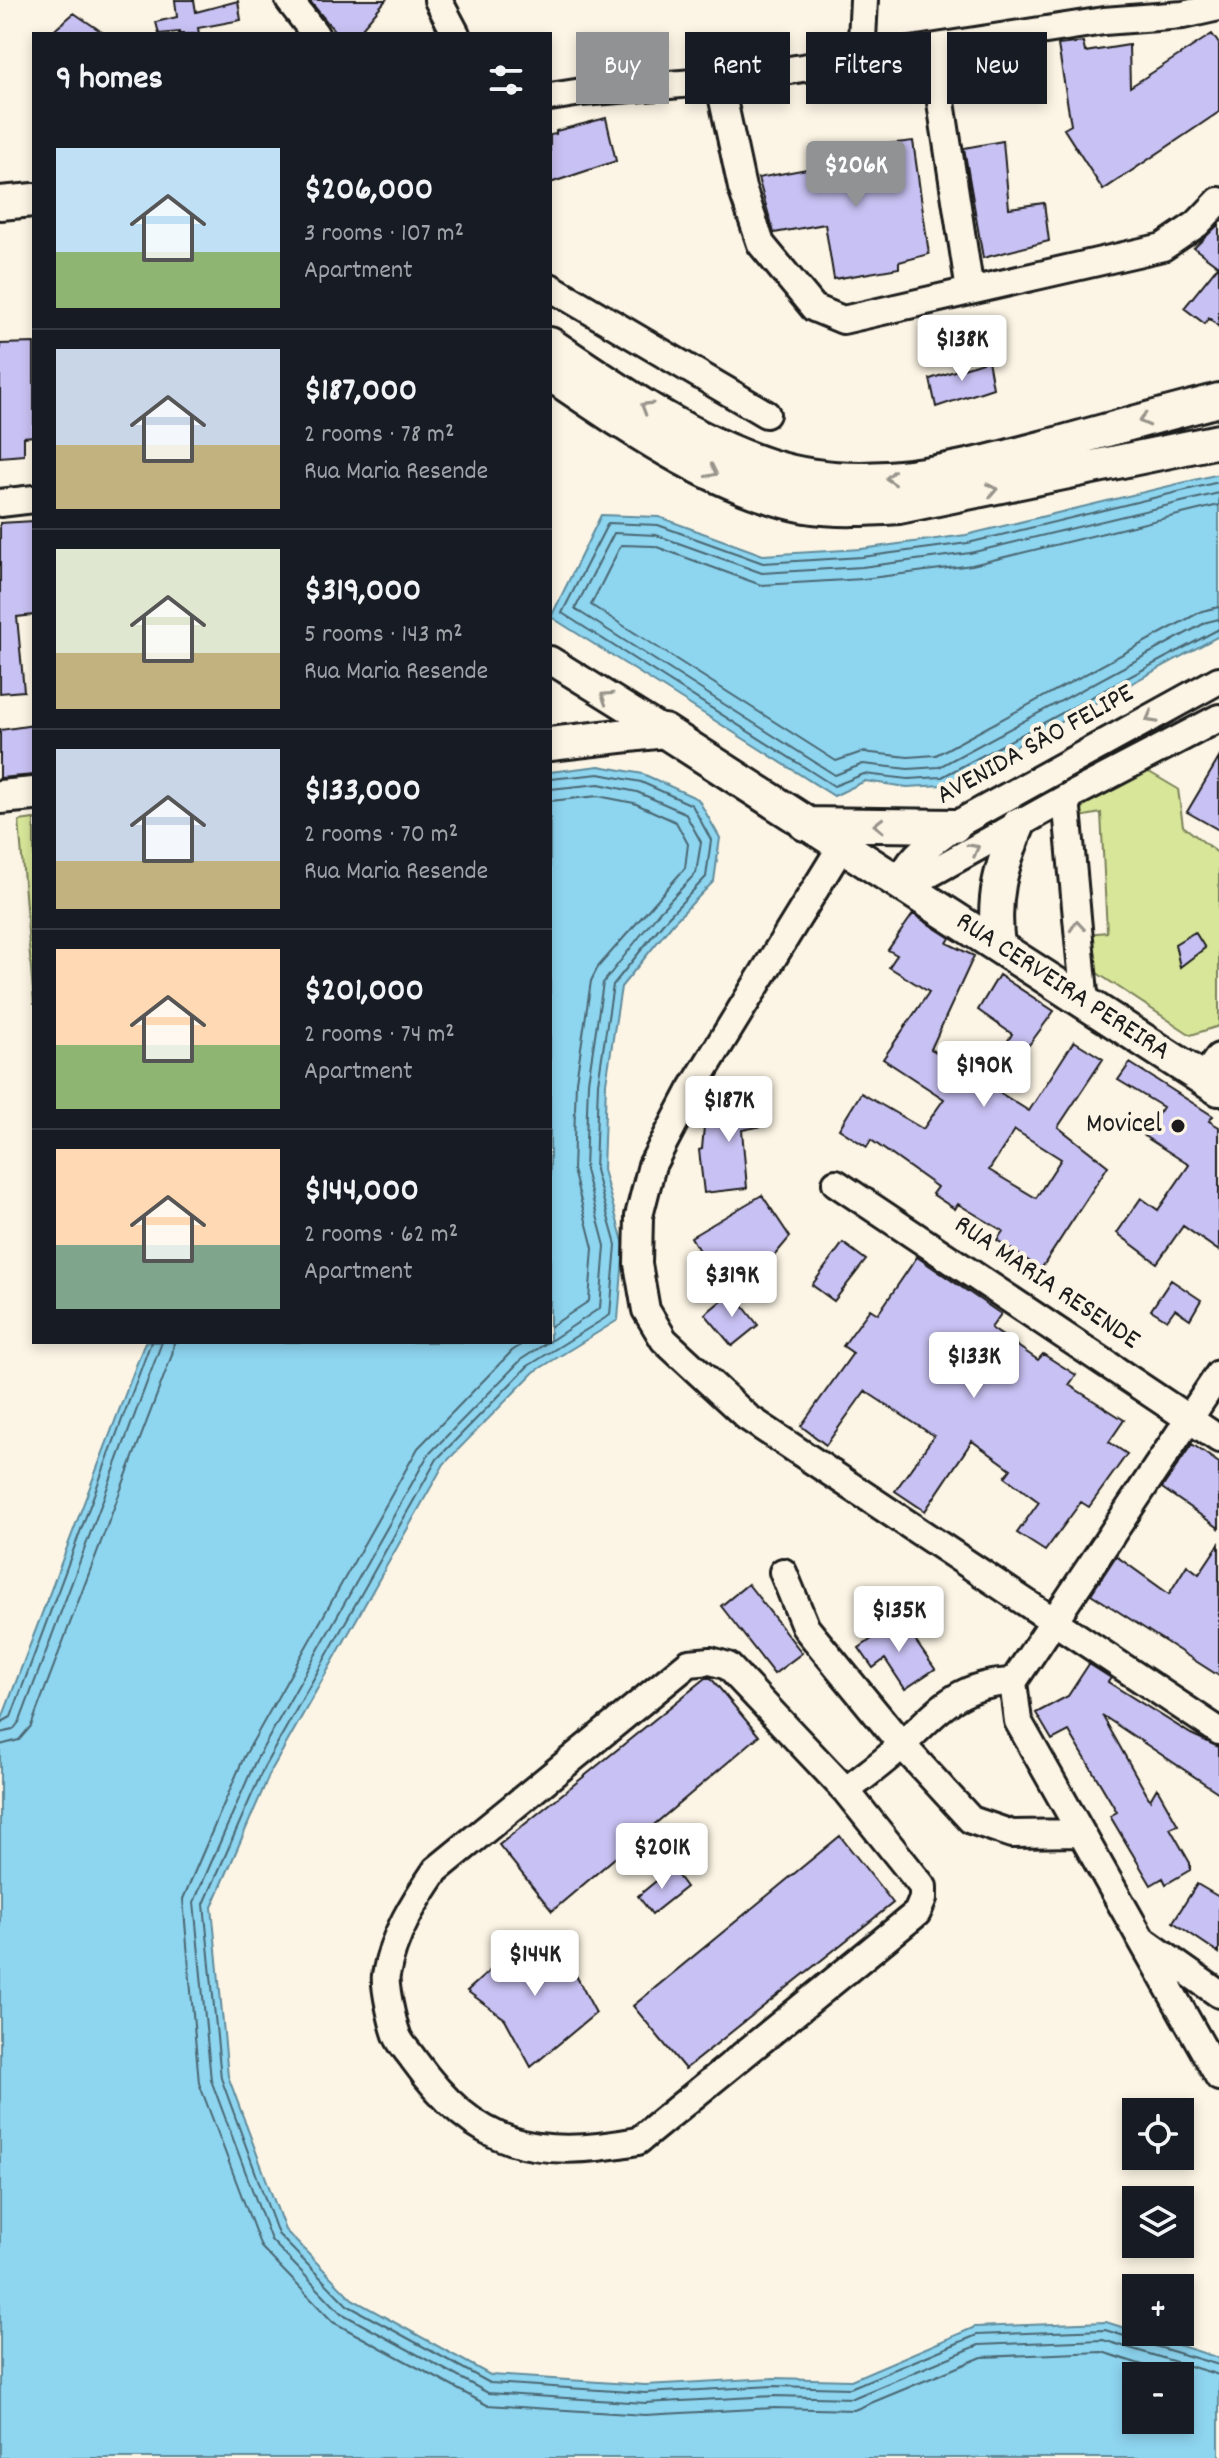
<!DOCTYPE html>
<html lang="en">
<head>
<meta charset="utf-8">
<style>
	:root { --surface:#171b24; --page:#20242c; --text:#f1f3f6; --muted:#9ea1a6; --line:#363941; --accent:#919294 }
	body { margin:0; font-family:Dekko,sans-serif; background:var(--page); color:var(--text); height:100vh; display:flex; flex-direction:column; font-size:30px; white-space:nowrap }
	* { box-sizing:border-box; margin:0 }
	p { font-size:26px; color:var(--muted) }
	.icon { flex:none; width:44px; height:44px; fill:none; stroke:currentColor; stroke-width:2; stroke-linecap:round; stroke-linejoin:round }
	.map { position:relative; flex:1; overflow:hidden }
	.side { position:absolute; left:32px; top:32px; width:520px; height:1312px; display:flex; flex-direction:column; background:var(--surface); border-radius:0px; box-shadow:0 4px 12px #0003 }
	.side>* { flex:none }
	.hud { position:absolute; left:576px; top:32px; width:522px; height:72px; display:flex; gap:16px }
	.controls { position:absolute; left:1122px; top:2098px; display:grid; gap:16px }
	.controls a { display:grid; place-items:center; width:72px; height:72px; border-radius:0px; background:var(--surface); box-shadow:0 4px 12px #0003; font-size:40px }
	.price { position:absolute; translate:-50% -68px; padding:0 18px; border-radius:8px; background:#fff; color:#222; font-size:26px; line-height:52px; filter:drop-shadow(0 2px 4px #0008) }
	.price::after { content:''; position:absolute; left:50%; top:48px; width:24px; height:18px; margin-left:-12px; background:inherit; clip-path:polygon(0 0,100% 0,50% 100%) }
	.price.selected { background:var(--accent); color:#fff }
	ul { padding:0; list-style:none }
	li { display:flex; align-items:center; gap:24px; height:200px; padding:0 24px }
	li+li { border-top:2px solid var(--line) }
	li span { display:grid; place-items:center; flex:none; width:224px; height:160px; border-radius:0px; color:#555 }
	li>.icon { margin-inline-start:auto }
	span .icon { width:96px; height:96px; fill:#fffc; stroke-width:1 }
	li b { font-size:34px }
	h2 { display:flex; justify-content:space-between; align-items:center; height:96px; padding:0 24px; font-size:34px }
	.chip { padding:0 28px; border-radius:0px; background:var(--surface); box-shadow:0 4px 12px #0003; font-size:28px; line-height:72px }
	.chip.selected { background:var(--accent); color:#fff }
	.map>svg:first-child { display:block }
	.green { fill:#d7e699; stroke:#7a815a; stroke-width:2 }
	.water { fill:#8ed5f0; stroke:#608b9b; stroke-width:2; fill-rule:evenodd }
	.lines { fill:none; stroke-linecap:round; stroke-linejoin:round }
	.shore { stroke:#4a6671; stroke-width:2 }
	.building { fill:#c8c1f3; stroke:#1c1c1c; stroke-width:2; fill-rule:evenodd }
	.minor-casing { stroke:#1c1c1c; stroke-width:32 }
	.major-casing { stroke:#1c1c1c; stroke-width:38 }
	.minor { stroke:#fcf5e5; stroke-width:26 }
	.major { stroke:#fcf5e5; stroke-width:32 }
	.oneway { stroke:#97938b }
	.poi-dot { fill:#1c1c1c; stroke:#fcf5e5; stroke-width:3 }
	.labels { text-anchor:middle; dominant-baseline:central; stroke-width:8; stroke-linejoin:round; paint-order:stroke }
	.street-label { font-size:28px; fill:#1c1c1c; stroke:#fcf5e5 }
	.poi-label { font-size:28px; fill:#1c1c1c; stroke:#fcf5e5; text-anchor:end }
</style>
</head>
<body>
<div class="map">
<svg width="1219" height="2458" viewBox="0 0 1219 2458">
	<rect width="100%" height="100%" fill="#fcf5e5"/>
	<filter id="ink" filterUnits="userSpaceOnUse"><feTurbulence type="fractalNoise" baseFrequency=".0125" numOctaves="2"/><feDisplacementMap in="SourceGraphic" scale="16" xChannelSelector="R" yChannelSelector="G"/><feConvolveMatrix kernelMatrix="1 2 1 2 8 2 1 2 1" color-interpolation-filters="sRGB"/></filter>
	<g filter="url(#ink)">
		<path class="green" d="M1144 769 1178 789 1183 826 1219 854V1026L1191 1035 1088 967 1087 934 1107 932 1101 813 1080 817 1084 803Z
			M34 819V1005L19 821Z"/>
		<path class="water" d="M1219 474V636L944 785 907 787 865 781 834 796 551 617 601 515 659 517 763 555 861 549 966 535Z
			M599 766 643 774 698 799 720 838 714 881 673 923 621 987 606 1083 603 1170 624 1245 618 1320 534 1372 444 1464 271 1771 212 1907 228 2076 285 2230 352 2299 490 2375 645 2385 774 2378 851 2380 975 2327 1106 2322 1219 2358V2458H0V1724L145 1342H550V772ZM1136 2376H1180V2420H1136Z"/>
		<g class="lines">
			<path class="shore" d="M1219 482 968 543 862 557 763 563 658 525 608 523 562 613 834 786 864 774 908 779 942 777 1219 629
				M1219 493 970 553 862 567 762 573 656 535 614 533 575 609 835 775 863 764 908 769 939 767 1207 622 1219 619
				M1219 505 972 565 863 579 761 585 654 546 621 545 591 605 836 761 862 752 908 757 936 755 1202 611 1219 607
				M550 779 599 774 641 782 692 805 711 840 706 877 667 918 613 985 598 1083 595 1170 616 1245 610 1315 528 1366 437 1459 264 1767 204 1904 221 2078 278 2234 347 2305 490 2383 645 2393 773 2386 850 2388 977 2335 1105 2330 1131 2338H1141L1148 2344 1219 2365
				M550 789 599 784 637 792 685 813 701 842 696 873 659 912 603 983 588 1082 585 1170 605 1246 600 1308 550 1341
				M550 801 598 796 634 803 676 822 688 844 685 868 598 967 591 981 576 1081 573 1170 593 1248 589 1301 550 1327
				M525 1342 512 1351 418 1448 244 1757 183 1899 199 2083 261 2247 333 2322 487 2405 645 2415 774 2408 854 2410 982 2357 1102 2352 1177 2376
				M548 1342 522 1359 428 1455 255 1762 194 1902 211 2080 271 2240 341 2313 488 2393 645 2403 774 2396 853 2398 979 2345 1103 2340 1219 2375
				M0 1723 11 1717 151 1342
				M0 1733 13 1730 20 1721 162 1342
				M0 1745 19 1740 31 1726 172 1355 174 1342"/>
		</g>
		<path class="building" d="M175 0H194L196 12 238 1 241 20 198 28 199 34H179V32L159 34 156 22 177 17Z
			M309 0H386L357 34H337Z
			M74 13 105 34H50Z
			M1212 34 1219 44V112L1103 190 1064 129 1071 125 1058 45 1083 42 1085 52 1129 45 1130 87Z
			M606 118 616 161 550 183V135L556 134V131Z
			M913 141 929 254 899 262V268L834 279 825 224 774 233 758 178 818 167 817 164 889 156 888 144Z
			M1003 141 1009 208 1044 203 1049 241 983 258 964 148Z
			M1219 224V327L1209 318 1205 324 1184 308 1218 266 1194 248Z
			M34 343V436L24 437V455L0 457V344Z
			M988 360 993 388 936 407 930 379Z
			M34 521V615L17 617 24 691 0 693V523Z
			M34 725V775L0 778V730Z
			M1219 758V830L1187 812Z
			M913 914 950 938 947 943 974 956 931 1049 949 1059 951 1055 985 1078 1012 1034 978 1010 999 975 1054 1011 1029 1045 1026 1043 997 1091 1029 1111 1074 1041 1103 1059 1058 1127 1108 1166 1041 1269 997 1240 1003 1231 958 1204 955 1209 932 1194 937 1187 871 1140 867 1147 839 1129 861 1093 923 1129 944 1099 883 1059 929 992 889 967 897 955 888 950ZM1015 1130 1061 1159 1036 1198 989 1170Z
			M1195 932 1205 948 1180 967 1175 944Z
			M1130 1063 1213 1116 1209 1121 1219 1127V1251L1183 1226 1157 1263 1117 1233 1141 1198 1158 1210 1189 1165 1144 1136 1163 1107 1118 1080Z
			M764 1096 768 1125 742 1130 747 1188 704 1193 699 1150 702 1149 705 1115 715 1117 727 1103Z
			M762 1195 790 1237 774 1256 722 1290 691 1237Z
			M843 1243 866 1260 834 1301 812 1285Z
			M917 1257 1001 1314 991 1328 1038 1360 1043 1354 1076 1375 1069 1385 1124 1420 1109 1442 1127 1454 1089 1507 1081 1502 1045 1551 1017 1533 1039 1502 1005 1477 1011 1469 972 1441 925 1511 895 1491 934 1436 865 1391 826 1445 801 1426 853 1353 843 1346 870 1309 878 1314Z
			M1171 1280 1201 1300 1190 1319 1175 1309 1167 1320 1151 1310Z
			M732 1292 758 1325 732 1346 705 1314Z
			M1192 1444 1219 1463V1528L1162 1488Z
			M1219 1544V1676L1091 1594 1116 1556 1169 1594 1187 1565 1199 1574Z
			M748 1584 802 1653 774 1674 721 1606Z
			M900 1619 935 1669 905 1689 885 1659 873 1668 859 1648Z
			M1089 1664 1111 1678 1108 1682 1191 1734 1219 1747V1793L1102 1715 1150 1800 1157 1788 1178 1825 1170 1828 1190 1863V1870L1166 1884 1163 1878 1151 1885 1110 1816 1117 1812 1069 1731 1052 1740 1036 1713 1068 1696Z
			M706 1678H711L759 1736 552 1911 499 1845Z
			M840 1836 893 1903 685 2069 633 2006Z
			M672 1868 686 1887 652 1914 638 1896Z
			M1197 1884 1219 1897V1953L1173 1922Z
			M531 1934 572 1968 596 2013 531 2067 505 2019 467 1991Z"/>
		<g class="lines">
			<defs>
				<path id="minor" d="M289 0 315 34
					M438 0 456 34
					M933 50 970 291
					M861 59 864 0
					M719 81 742 188 761 244 814 308 843 320 1163 247 1197 224 1219 201
					M550 97 582 92 719 81 1104 21 1183 15 1219 7
					M550 287 766 414
					M0 503 34 499
					M550 660 664 731
					M1066 798 1085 1004
					M841 847 691 1091 652 1165 639 1216 638 1264 646 1310 664 1340 747 1417 1219 1731
					M900 883C908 856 932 843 954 826L1219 680
					M906 887 1066 798 1219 718
					M1203 1079 1219 1057
					M836 1183 1219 1439
					M1219 1374 1013 1682 1018 1721 1219 2077
					M783 1572 806 1628 902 1745 971 1820 1012 1834 1081 1833
					M711 1661 728 1666 846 1791 923 1887V1899L917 1913 638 2141C535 2160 477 2148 414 2060 409 2052 400 2044 397 2035 393 2024 384 1986 386 1975 393 1935 414 1902 436 1870L689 1663Z
					M846 1791C865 1775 886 1761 904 1743 939 1709 961 1683 1013 1682
					M1147 1943 1219 1994"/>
				<path id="major" d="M0 203 34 200
					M550 344C619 391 688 439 767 465 865 497 965 468 1060 443 1113 428 1166 414 1219 400
					M550 374C627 426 713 488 806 506 837 511 869 509 899 507L1219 441
					M550 744 664 731 1219 1089
					M0 797 34 794
					M805 824 954 826
					M998 946C992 898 1000 868 1019 824"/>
			</defs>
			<use href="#minor" class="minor-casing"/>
			<use href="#major" class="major-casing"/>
			<use href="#minor" class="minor"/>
			<use href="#major" class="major"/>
		</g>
		<defs><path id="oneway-chevron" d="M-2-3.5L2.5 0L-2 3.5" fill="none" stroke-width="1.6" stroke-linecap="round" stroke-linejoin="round" transform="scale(2)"/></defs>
		<g class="oneway">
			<use href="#oneway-chevron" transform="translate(646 407) rotate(-149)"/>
			<use href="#oneway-chevron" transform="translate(1144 420) rotate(165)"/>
			<use href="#oneway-chevron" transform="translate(712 472) rotate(26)"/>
			<use href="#oneway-chevron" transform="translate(891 478) rotate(176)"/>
			<use href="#oneway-chevron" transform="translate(992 490) rotate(-12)"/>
			<use href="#oneway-chevron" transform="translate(606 697) rotate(-147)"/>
			<use href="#oneway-chevron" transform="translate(1151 718) rotate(151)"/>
			<use href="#oneway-chevron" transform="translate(879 825) rotate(-179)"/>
			<use href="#oneway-chevron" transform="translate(974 849) rotate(-29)"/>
			<use href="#oneway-chevron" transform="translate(1077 926) rotate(-95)"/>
		</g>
	</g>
	<circle class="poi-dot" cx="1178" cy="1126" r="8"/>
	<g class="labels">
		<g class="street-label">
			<text transform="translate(1036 746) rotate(-29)">AVENIDA SÃO FELIPE</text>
			<text transform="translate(1062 988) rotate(33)">RUA CERVEIRA PEREIRA</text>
			<text transform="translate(1046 1284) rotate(34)">RUA MARIA RESENDE</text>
		</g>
		<g class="poi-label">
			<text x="1162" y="1126">Movicel</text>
		</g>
	</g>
</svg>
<div class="controls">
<a><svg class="icon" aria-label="locate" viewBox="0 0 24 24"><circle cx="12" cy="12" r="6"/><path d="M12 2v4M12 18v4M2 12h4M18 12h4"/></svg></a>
<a><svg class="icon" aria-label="layers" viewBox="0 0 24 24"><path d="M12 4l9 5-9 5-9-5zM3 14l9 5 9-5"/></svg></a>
<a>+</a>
<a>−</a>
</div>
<b class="price selected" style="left:856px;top:209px">$206K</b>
<b class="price" style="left:962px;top:383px">$138K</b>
<b class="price" style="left:984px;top:1109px">$190K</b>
<b class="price" style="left:729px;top:1144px">$187K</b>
<b class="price" style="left:732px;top:1319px">$319K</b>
<b class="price" style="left:974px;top:1400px">$133K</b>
<b class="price" style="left:899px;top:1654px">$135K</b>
<b class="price" style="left:662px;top:1891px">$201K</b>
<b class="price" style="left:535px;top:1998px">$144K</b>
<div class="hud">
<a class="chip selected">Buy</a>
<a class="chip">Rent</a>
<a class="chip">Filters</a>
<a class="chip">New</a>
</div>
<section class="side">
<h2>9 homes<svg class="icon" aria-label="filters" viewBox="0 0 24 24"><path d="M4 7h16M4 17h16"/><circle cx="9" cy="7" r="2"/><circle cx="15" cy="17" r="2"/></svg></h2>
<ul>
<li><span style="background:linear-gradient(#bfe0f5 65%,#8fb573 0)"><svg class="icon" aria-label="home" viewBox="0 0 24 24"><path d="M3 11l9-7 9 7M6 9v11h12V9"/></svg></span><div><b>$206,000</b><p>3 rooms · 107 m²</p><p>Apartment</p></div></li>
<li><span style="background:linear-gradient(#c9d6e8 60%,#c2b280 0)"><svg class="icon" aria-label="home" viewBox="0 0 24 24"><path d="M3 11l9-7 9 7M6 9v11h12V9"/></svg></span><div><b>$187,000</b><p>2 rooms · 78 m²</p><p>Rua Maria Resende</p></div></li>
<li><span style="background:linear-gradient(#dfe7d0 65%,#c2b280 0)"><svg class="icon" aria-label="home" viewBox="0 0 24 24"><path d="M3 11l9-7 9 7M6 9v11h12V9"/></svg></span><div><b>$319,000</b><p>5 rooms · 143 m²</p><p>Rua Maria Resende</p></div></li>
<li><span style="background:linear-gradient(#c9d6e8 70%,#c2b280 0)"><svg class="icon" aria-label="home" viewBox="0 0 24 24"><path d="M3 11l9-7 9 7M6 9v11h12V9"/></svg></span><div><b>$133,000</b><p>2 rooms · 70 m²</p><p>Rua Maria Resende</p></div></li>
<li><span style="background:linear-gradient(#ffd9b3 60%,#8fb573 0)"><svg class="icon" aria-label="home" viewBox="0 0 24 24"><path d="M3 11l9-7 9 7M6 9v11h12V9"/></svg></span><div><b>$201,000</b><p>2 rooms · 74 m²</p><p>Apartment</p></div></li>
<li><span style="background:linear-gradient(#ffd9b3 60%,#7fa58c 0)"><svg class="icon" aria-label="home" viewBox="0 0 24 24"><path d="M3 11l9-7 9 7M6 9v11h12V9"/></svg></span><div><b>$144,000</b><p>2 rooms · 62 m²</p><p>Apartment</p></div></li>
</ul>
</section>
</div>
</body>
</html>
